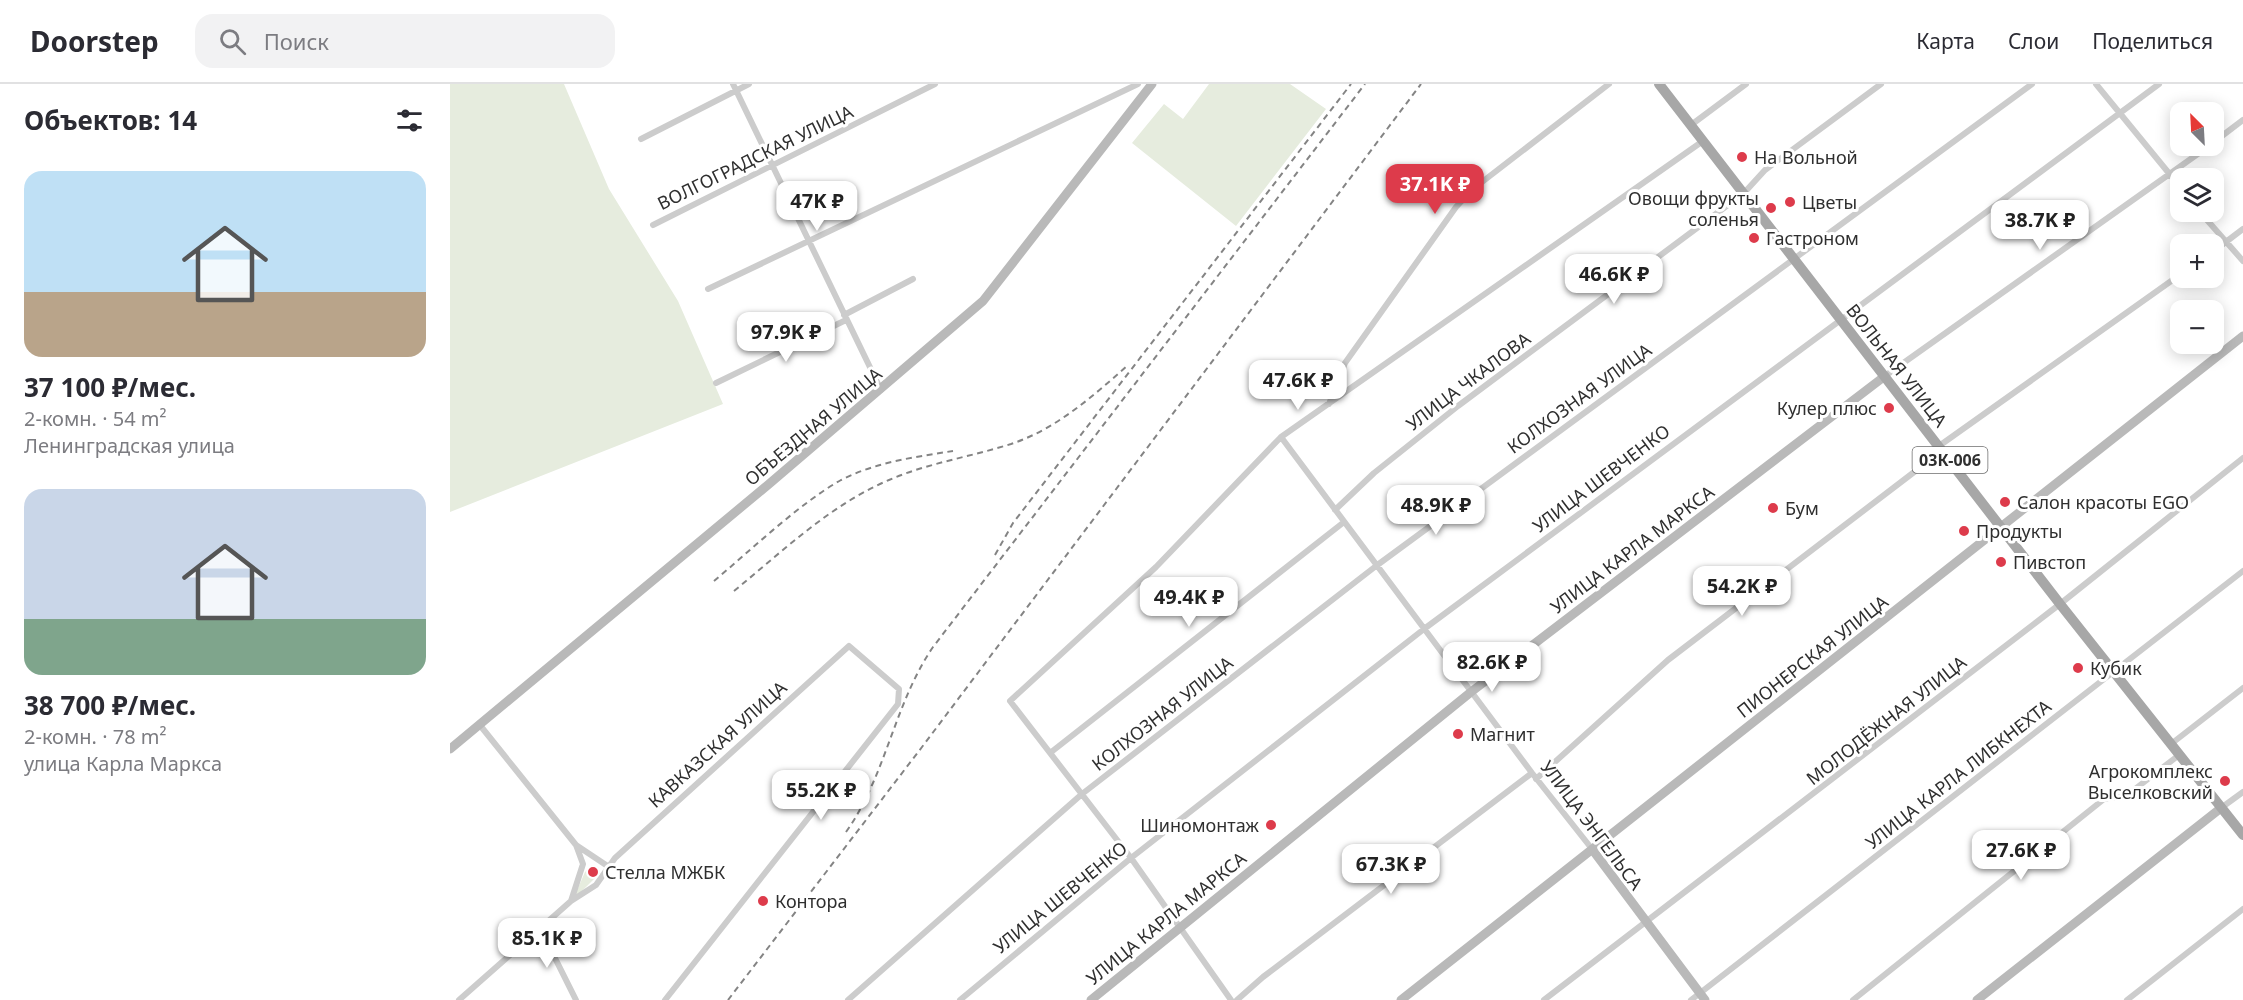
<!DOCTYPE html>
<html lang="ru">
<head>
<meta charset="utf-8">
<style>
	:root { --surface:#fff; --page:#f2f2f3; --text:#2b2b33; --muted:#7c7c81; --line:#e1e1e2; --accent:#dd3b4b }
	body { margin:0; font-family:"Noto Sans",sans-serif; background:var(--page); color:var(--text); height:100vh; display:flex; flex-direction:column; font-size:22px; white-space:nowrap }
	* { box-sizing:border-box; margin:0 }
	p { font-size:20px; color:var(--muted) }
	.icon { flex:none; width:33px; height:33px; fill:none; stroke:currentColor; stroke-width:2; stroke-linecap:round; stroke-linejoin:round }
	.map { position:relative; flex:1; overflow:hidden }
	.sheet { display:flex; flex-direction:column; background:var(--surface); width:450px }
	.sheet>* { flex:none }
	.needle { width:39px; rotate:336deg }
	.controls { position:absolute; left:1720px; top:18px; display:grid; gap:12px }
	.controls a { display:grid; place-items:center; width:54px; height:54px; border-radius:12px; background:var(--surface); box-shadow:0 3px 15px #0003; font-size:30px }
	.price { position:absolute; translate:-50% -51px; padding:0 14px; border-radius:12px; background:#fff; color:#222; font-size:20px; line-height:39px; filter:drop-shadow(0 2px 3px #0008) }
	.price::after { content:''; position:absolute; left:50%; top:36px; width:18px; height:14px; margin-left:-9px; background:inherit; clip-path:polygon(0 0,100% 0,50% 100%) }
	.price.on { background:var(--accent); color:#fff }
	ul { padding:0; list-style:none }
	li { display:grid; align-content:center; gap:12px; height:318px; padding:0 24px }
	li span { display:grid; place-items:center; height:186px; border-radius:18px; color:#555 }
	li>.icon { margin-inline-start:auto }
	span .icon { width:108px; height:108px; fill:#fffc; stroke-width:1 }
	li b { font-size:26px }
	h2 { display:flex; justify-content:space-between; align-items:center; height:72px; padding:0 24px; font-size:26px }
	header { display:flex; align-items:center; gap:36px; box-sizing:border-box; height:84px; padding:0 30px; background:var(--surface); border-bottom:2px solid var(--line) }
	header strong { font-size:28px }
	nav { display:flex; gap:33px; margin-inline-start:auto; font-size:21px }
	.search { width:420px; height:54px; background:var(--page); display:flex; align-items:center; gap:15px; box-sizing:border-box; padding:0 21px; border-radius:18px; color:var(--muted); font-size:22px }
	main { display:flex; flex:1; min-height:0 }
	.map>svg:first-child { display:block }
	.green { fill:#e6ecde }
	.lines { fill:none; stroke-linecap:round; stroke-linejoin:round }
	.street { stroke:#ccc; stroke-width:6 }
	.secondary { stroke:#b9b9b9; stroke-width:9 }
	.primary { stroke:#a7a7a7; stroke-width:10 }
	.rail { stroke:#848484; stroke-width:2; stroke-dasharray:6 4.5; stroke-linecap:butt }
	.poi-dot { fill:#dd3b4b; stroke:#fff; stroke-width:2 }
	.labels { text-anchor:middle; dominant-baseline:central; stroke-width:6; stroke-linejoin:round; paint-order:stroke }
	.shield { fill:#fff; stroke:#6d6d6d; stroke-width:1.5 }
	.shield-label { font-size:16px; font-weight:bold; fill:#2f2f2f }
	.street-label { font-size:18px; fill:#2f2f2f; stroke:#fff }
	.poi-label { font-size:18px; fill:#2f2f2f; stroke:#fff; text-anchor:start }
</style>
</head>
<body>
<header>
<strong>Doorstep</strong>
<div class="search"><svg class="icon" aria-label="search" viewBox="0 0 24 24"><circle cx="10" cy="10" r="6"/><path d="M15 15l6 6"/></svg>Поиск</div>
<nav><a>Карта</a><a>Слои</a><a>Поделиться</a></nav>
</header>
<main>
<section class="sheet">
<h2>Объектов: 14<svg class="icon" aria-label="filters" viewBox="0 0 24 24"><path d="M4 7h16M4 17h16"/><circle cx="9" cy="7" r="2"/><circle cx="15" cy="17" r="2"/></svg></h2>
<ul>
<li><span style="background:linear-gradient(#bfe0f5 65%,#b9a48a 0)"><svg class="icon" aria-label="home" viewBox="0 0 24 24"><path d="M3 11l9-7 9 7M6 9v11h12V9"/></svg></span><div><b>37 100 ₽/мес.</b><p>2-комн. · 54 m²</p><p>Ленинградская улица</p></div></li>
<li><span style="background:linear-gradient(#c9d6e8 70%,#7fa58c 0)"><svg class="icon" aria-label="home" viewBox="0 0 24 24"><path d="M3 11l9-7 9 7M6 9v11h12V9"/></svg></span><div><b>38 700 ₽/мес.</b><p>2-комн. · 78 m²</p><p>улица Карла Маркса</p></div></li>
</ul>
</section>
<div class="map">
<svg width="1793" height="916" viewBox="0 0 1793 916">
	<rect width="100%" height="100%" fill="#fff"/>
	<path class="green" d="M0 0H114L159 105 228 217 273 320 0 428Z
		M759 0H840L876 25 786 142 682 59 714 20 733 35Z
		M142 781 148 783 150 789 127 812 125 811 135 788Z"/>
	<g class="lines">
		<path class="street" d="M283 0 431 306
			M1646 0 1731 104
			M1241 41 1296 0
			M191 55 299 0
			M1764 58 1793 36
			M1750 128 1793 177
			M203 141 485 0
			M1764 167 1793 145
			M258 205 688 0
			M394 231 463 195
			M1435 292 1759 62
			M266 299 396 236
			M879 320 895 279 1006 123 1023 105 1159 0
			M831 353 1082 689 1142 765
			M1489 362 1731 190
			M885 426 924 389 1008 322 1294 109 1315 86 1431 0
			M1721 660 1793 604
			M600 669 894 438
			M1086 695 1218 576 1493 366
			M1771 724 1793 708
			M126 761 159 783
			M121 817 146 801 165 774 399 562 449 605 448 620 215 916
			M90 844 126 916
			M9 916 121 817 133 780 126 761 29 640
			M398 916 632 710 926 482 1582 0
			M510 916 681 774 974 545 1709 0
			M781 916 681 774 560 617 706 483 831 353 1253 57
			M787 916 813 893 1082 689
			M1094 916 1610 520 1793 374
			M1241 916 1793 487
			M1403 916 1654 715 1676 712 1729 671
			M1677 916 1793 825"/>
		<path class="secondary" d="M0 665 319 400 533 217 702 0
			M1142 765 1255 916
			M641 916 1021 608 1435 292
			M951 916 1793 252
			M1527 916 1771 724"/>
		<path class="primary" d="M1209 0 1610 520 1793 751"/>
		<path class="rail" d="M545 471 563 439 901 0
			M264 497C301 466 350 419 391 396 426 378 465 373 503 367
			M284 507C333 467 380 421 439 396 478 379 520 373 561 360 606 345 642 313 677 282
			M396 748C436 692 444 620 483 563L915 0
			M278 916 472 663 971 0"/>
	</g>
	<g class="poi-dot">
		<circle cx="1292" cy="73" r="6"/>
		<circle cx="1340" cy="118" r="6"/>
		<circle cx="1321" cy="124" r="6"/>
		<circle cx="1304" cy="154" r="6"/>
		<circle cx="1439" cy="324" r="6"/>
		<circle cx="1555" cy="418" r="6"/>
		<circle cx="1323" cy="424" r="6"/>
		<circle cx="1514" cy="447" r="6"/>
		<circle cx="1551" cy="478" r="6"/>
		<circle cx="1628" cy="584" r="6"/>
		<circle cx="1008" cy="650" r="6"/>
		<circle cx="1775" cy="697" r="6"/>
		<circle cx="821" cy="741" r="6"/>
		<circle cx="143" cy="788" r="6"/>
		<circle cx="313" cy="817" r="6"/>
	</g>
	<g class="labels">
		<rect class="shield" x="1462.5" y="363" width="75" height="26" rx="4.5"/>
		<g class="shield-label">
			<text x="1500" y="376">03К-006</text>
		</g>
		<g class="street-label">
			<text transform="translate(305 73) rotate(-26)">ВОЛГОГРАДСКАЯ УЛИЦА</text>
			<text transform="translate(1447 281) rotate(52)">ВОЛЬНАЯ УЛИЦА</text>
			<text transform="translate(1018 297) rotate(-37)">УЛИЦА ЧКАЛОВА</text>
			<text transform="translate(1129 314) rotate(-36)">КОЛХОЗНАЯ УЛИЦА</text>
			<text transform="translate(363 342) rotate(-40)">ОБЪЕЗДНАЯ УЛИЦА</text>
			<text transform="translate(1151 394) rotate(-37)">УЛИЦА ШЕВЧЕНКО</text>
			<text transform="translate(1182 465) rotate(-37)">УЛИЦА КАРЛА МАРКСА</text>
			<text transform="translate(1362 572) rotate(-38)">ПИОНЕРСКАЯ УЛИЦА</text>
			<text transform="translate(712 629) rotate(-38)">КОЛХОЗНАЯ УЛИЦА</text>
			<text transform="translate(1436 636) rotate(-38)">МОЛОДЁЖНАЯ УЛИЦА</text>
			<text transform="translate(267 660) rotate(-42)">КАВКАЗСКАЯ УЛИЦА</text>
			<text transform="translate(1508 690) rotate(-38)">УЛИЦА КАРЛА ЛИБКНЕХТА</text>
			<text transform="translate(1142 741) rotate(53)">УЛИЦА ЭНГЕЛЬСА</text>
			<text transform="translate(610 813) rotate(-39)">УЛИЦА ШЕВЧЕНКО</text>
			<text transform="translate(716 834) rotate(-39)">УЛИЦА КАРЛА МАРКСА</text>
		</g>
		<g class="poi-label">
			<text x="1304" y="73">На Вольной</text>
			<text x="1309" y="114" text-anchor="end">Овощи фрукты<tspan x="1309" dy="21">соленья</tspan></text>
			<text x="1352" y="118">Цветы</text>
			<text x="1316" y="154">Гастроном</text>
			<text x="1427" y="324" text-anchor="end">Кулер плюс</text>
			<text x="1567" y="418">Салон красоты EGO</text>
			<text x="1335" y="424">Бум</text>
			<text x="1526" y="447">Продукты</text>
			<text x="1563" y="478">Пивстоп</text>
			<text x="1640" y="584">Кубик</text>
			<text x="1020" y="650">Магнит</text>
			<text x="1763" y="687" text-anchor="end">Агрокомплекс<tspan x="1763" dy="21">Выселковский</tspan></text>
			<text x="809" y="741" text-anchor="end">Шиномонтаж</text>
			<text x="155" y="788">Стелла МЖБК</text>
			<text x="325" y="817">Контора</text>
		</g>
	</g>
</svg>
<div class="controls">
<a><svg class="needle" viewBox="-14 -14 28 28"><path d="M0-13l5 13h-10z" fill="#e53935"/><path d="M0 13l5-13h-10z" fill="#7c7c81"/></svg></a>
<a><svg class="icon" aria-label="layers" viewBox="0 0 24 24"><path d="M12 4l9 5-9 5-9-5zM3 14l9 5 9-5"/></svg></a>
<a>+</a>
<a>−</a>
</div>
<b class="price on" style="left:985px;top:131px">37.1K ₽</b>
<b class="price" style="left:367px;top:148px">47K ₽</b>
<b class="price" style="left:1590px;top:167px">38.7K ₽</b>
<b class="price" style="left:1164px;top:221px">46.6K ₽</b>
<b class="price" style="left:336px;top:279px">97.9K ₽</b>
<b class="price" style="left:848px;top:327px">47.6K ₽</b>
<b class="price" style="left:986px;top:452px">48.9K ₽</b>
<b class="price" style="left:1292px;top:533px">54.2K ₽</b>
<b class="price" style="left:739px;top:544px">49.4K ₽</b>
<b class="price" style="left:1042px;top:609px">82.6K ₽</b>
<b class="price" style="left:371px;top:737px">55.2K ₽</b>
<b class="price" style="left:1571px;top:797px">27.6K ₽</b>
<b class="price" style="left:941px;top:811px">67.3K ₽</b>
<b class="price" style="left:97px;top:885px">85.1K ₽</b>
</div>
</main>
</body>
</html>
